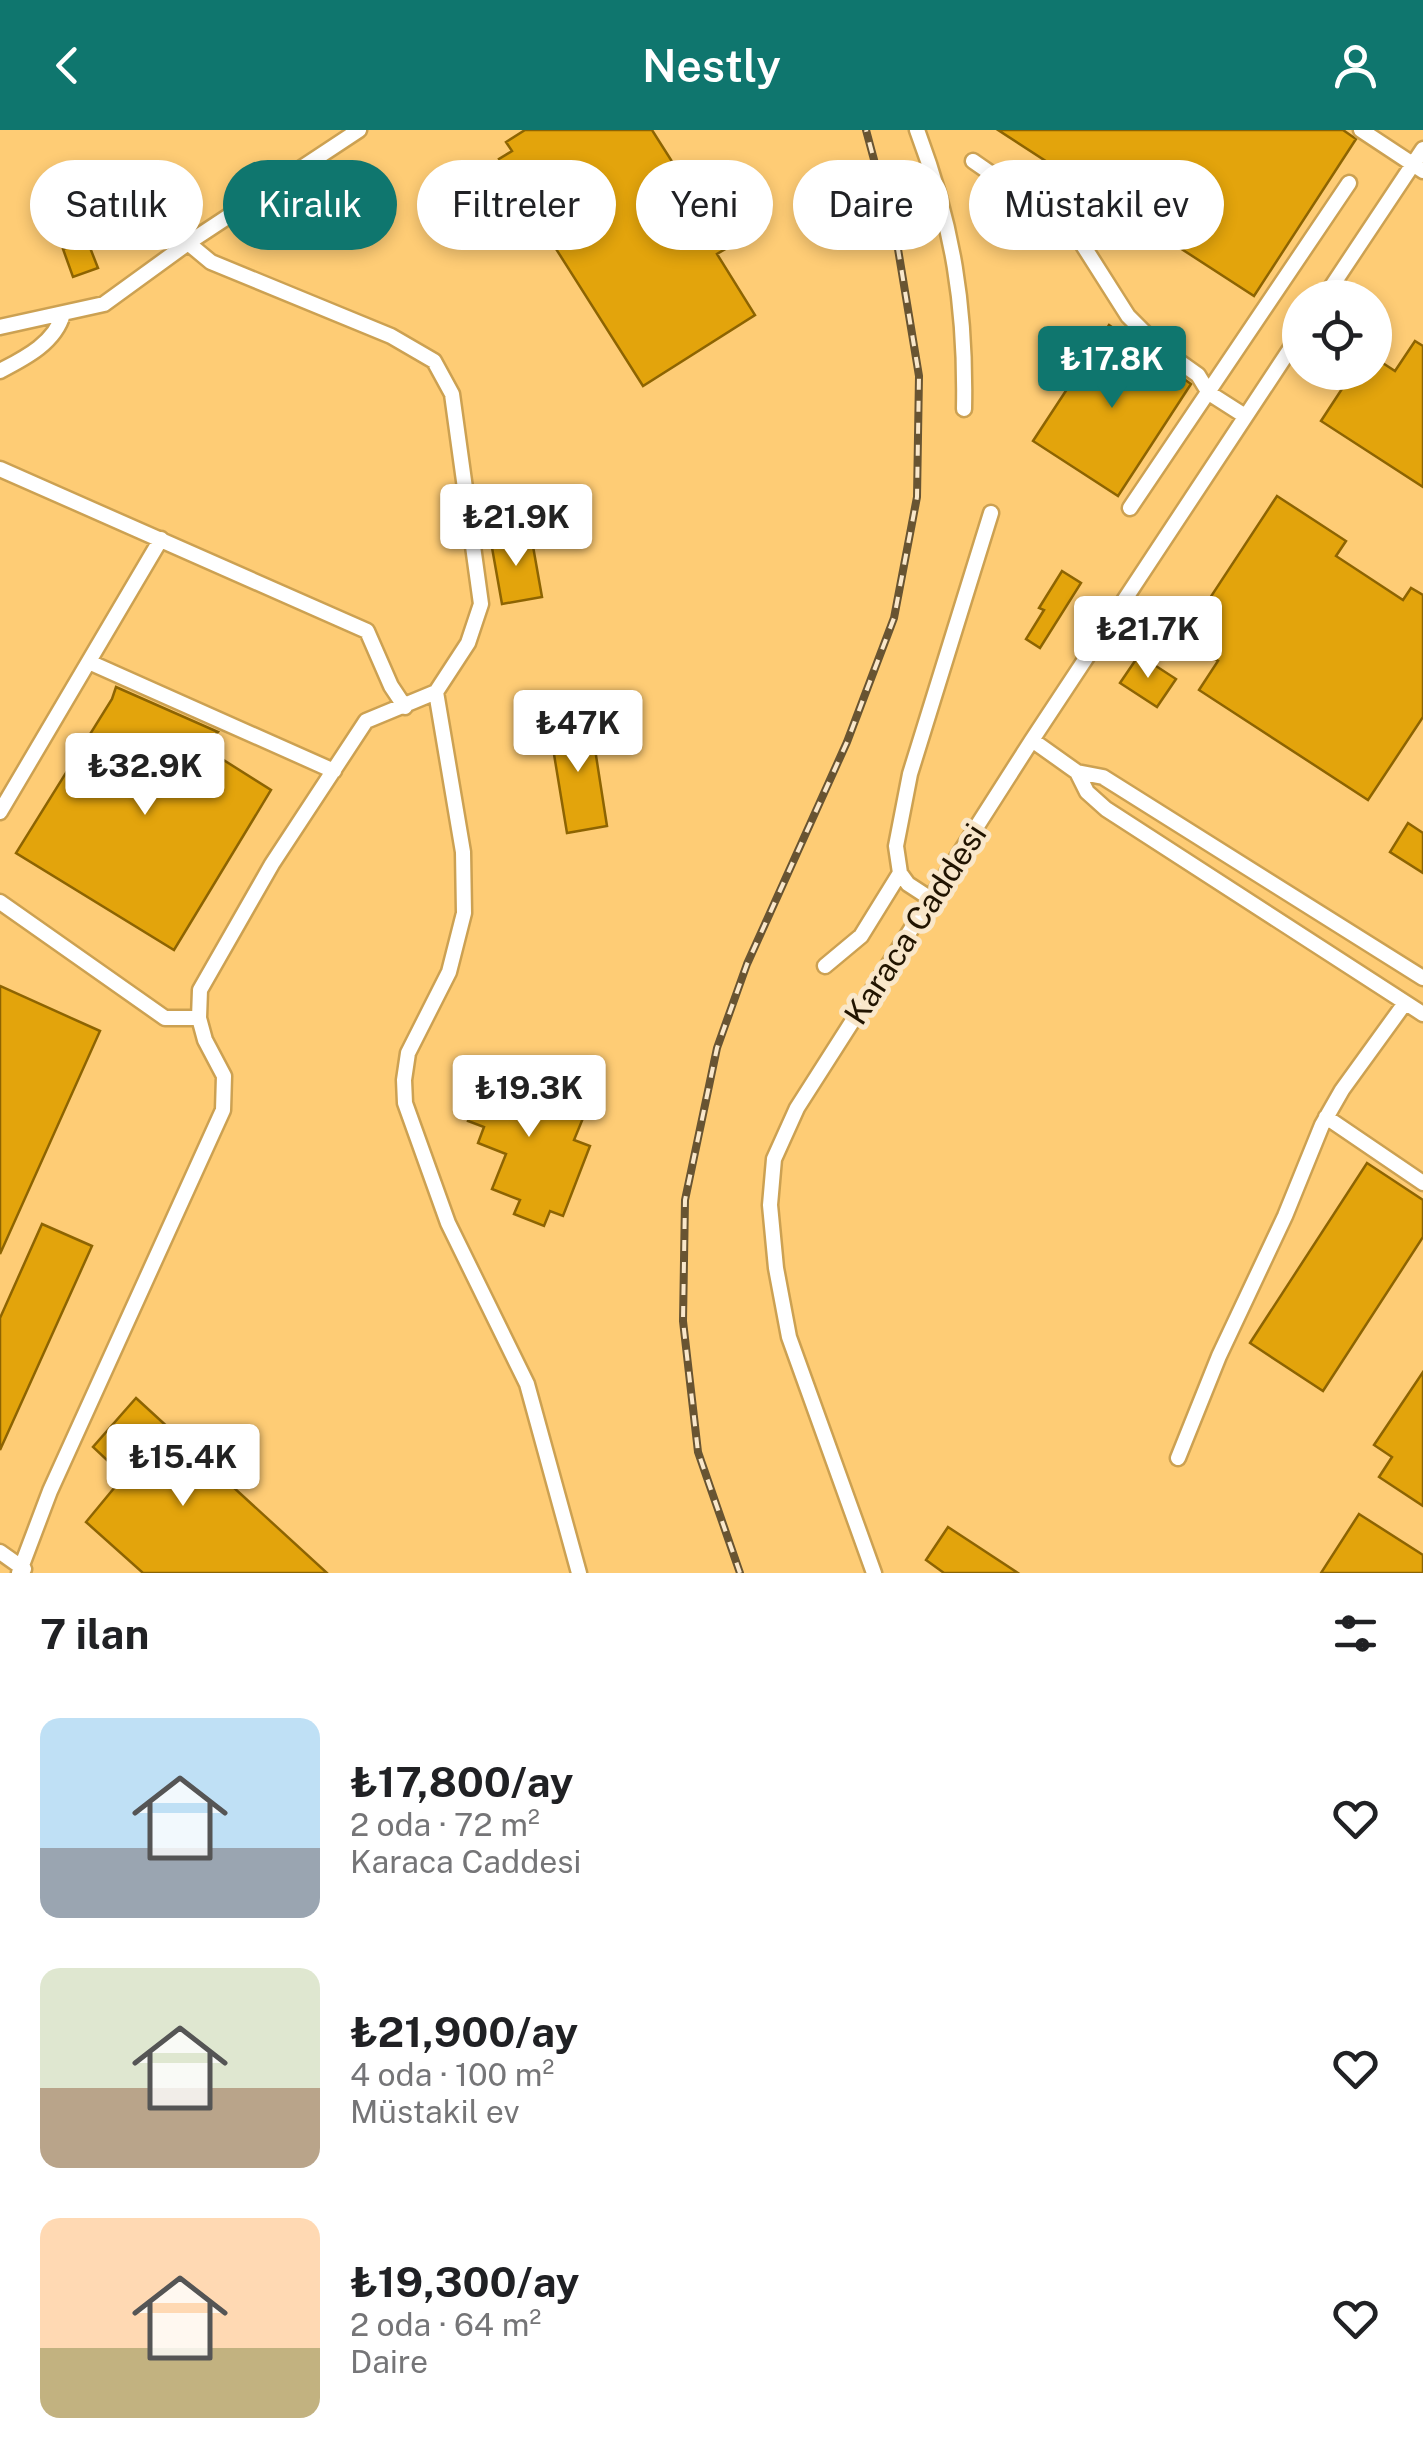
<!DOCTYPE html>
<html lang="tr">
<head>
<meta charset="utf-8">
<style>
	:root { --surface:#fff; --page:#f6f6f6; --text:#202124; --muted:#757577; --accent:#0f766e }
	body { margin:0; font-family:"Public Sans",sans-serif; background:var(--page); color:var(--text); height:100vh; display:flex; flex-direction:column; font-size:38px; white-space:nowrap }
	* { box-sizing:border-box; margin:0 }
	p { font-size:32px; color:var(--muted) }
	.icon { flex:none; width:55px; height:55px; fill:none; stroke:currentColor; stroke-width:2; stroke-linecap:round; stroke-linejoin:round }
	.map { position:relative; height:1443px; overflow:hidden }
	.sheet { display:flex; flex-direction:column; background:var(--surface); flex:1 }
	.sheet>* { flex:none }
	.hud { position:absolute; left:30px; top:30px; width:1365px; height:90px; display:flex; gap:20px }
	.buttons { position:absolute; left:1282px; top:150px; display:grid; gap:20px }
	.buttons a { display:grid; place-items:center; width:110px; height:110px; border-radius:50%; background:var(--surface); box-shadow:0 5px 15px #0003; font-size:50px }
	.price { position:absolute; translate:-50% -85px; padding:0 22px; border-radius:10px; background:#fff; color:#222; font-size:32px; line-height:65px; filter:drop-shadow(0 2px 5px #0008) }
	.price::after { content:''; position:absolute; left:50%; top:60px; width:30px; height:22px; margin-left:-15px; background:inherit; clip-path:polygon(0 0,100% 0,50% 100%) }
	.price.active { background:var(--accent); color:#fff }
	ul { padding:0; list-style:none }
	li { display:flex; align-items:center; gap:30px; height:250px; padding:0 40px }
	li span { display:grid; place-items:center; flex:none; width:280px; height:200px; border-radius:20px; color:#555 }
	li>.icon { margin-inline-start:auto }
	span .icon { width:120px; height:120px; fill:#fffc; stroke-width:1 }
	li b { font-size:42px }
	h2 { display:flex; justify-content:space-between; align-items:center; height:120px; padding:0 40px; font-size:42px }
	.pill { padding:0 35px; border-radius:45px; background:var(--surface); box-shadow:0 5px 15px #0003; font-size:35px; line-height:90px }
	.pill.active { background:var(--accent); color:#fff }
	header { display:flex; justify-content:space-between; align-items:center; height:130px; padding:0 40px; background:var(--accent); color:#fff; font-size:45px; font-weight:600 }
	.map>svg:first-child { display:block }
	.built { fill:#fecc75; fill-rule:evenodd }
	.building { fill:#e3a40c; stroke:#8d6402; stroke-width:2.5 }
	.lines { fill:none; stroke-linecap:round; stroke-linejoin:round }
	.minor-casing { stroke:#cca152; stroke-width:19 }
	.minor { stroke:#fff; stroke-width:14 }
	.rail-casing { stroke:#685432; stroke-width:8 }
	.rail { stroke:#f9e7ca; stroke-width:4; stroke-dasharray:11; stroke-linecap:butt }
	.labels { text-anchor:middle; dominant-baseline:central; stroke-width:10; stroke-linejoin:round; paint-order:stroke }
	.street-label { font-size:32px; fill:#211400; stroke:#f9e7ca }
</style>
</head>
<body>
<header><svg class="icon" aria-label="back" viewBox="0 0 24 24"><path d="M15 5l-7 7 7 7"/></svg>Nestly<svg class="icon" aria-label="person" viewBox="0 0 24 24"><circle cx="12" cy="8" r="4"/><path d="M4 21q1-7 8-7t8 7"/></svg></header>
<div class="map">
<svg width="1423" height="1443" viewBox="0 0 1423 1443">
	<rect width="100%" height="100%" fill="#fbd79a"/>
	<path class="built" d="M0 0H1423V1443H0ZM1300 168H1375V242H1300Z"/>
	<path class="building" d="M525 0H652L727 118 717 124 755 185 643 256 499 29 512 21 506 12Z
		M998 0H1343L1356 9 1254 166Z
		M87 110 98 138 73 147 63 119Z
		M1109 195 1191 254 1118 366 1033 311Z
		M1415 211 1423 216V357L1321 291 1353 242H1375V228L1395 241Z
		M1277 366 1346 411 1336 426 1403 470 1411 458 1423 465V587L1368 670 1199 560 1218 531 1183 509Z
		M531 405 542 467 502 474 491 412Z
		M1062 441 1081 453 1040 518 1026 509 1044 480 1039 478Z
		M1139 525 1176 549 1157 577 1120 553Z
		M116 557 218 602 203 617 271 660 174 820 16 723 112 569Z
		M590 587 607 696 567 703 549 594Z
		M1408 693 1423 703V743L1390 722Z
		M0 856 100 901 0 1124Z
		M474 932 588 976 574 1010 590 1016 563 1086 550 1081 544 1096 514 1084 520 1070 492 1059 506 1024 478 1013 484 997 468 991 475 972 460 967Z
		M1367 1033 1423 1070V1107L1323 1261 1250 1213Z
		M42 1094 92 1116 0 1320V1188Z
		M1423 1242V1376L1379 1347 1392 1327 1374 1315Z
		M136 1268 327 1443H143L86 1392 124 1346 93 1317Z
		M1359 1384 1423 1425V1443H1321Z
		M948 1397 1018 1443H944L926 1430Z"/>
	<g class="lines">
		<defs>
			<path id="minor" d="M917 0C953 95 966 177 964 279
				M1361 0 1423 41
				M973 31 1074 101 1128 186 1160 218 1198 245 1209 263 1245 286
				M1324 168 1423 19
				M0 197 104 174 188 113 359 0
				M0 241C25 228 55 213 63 184
				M0 339 367 501 391 556 405 577
				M1130 378 1349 53
				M89 532 334 641
				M436 562 463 722 464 783 449 842 408 923 404 950 405 973 448 1093 527 1254 579 1443
				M1032 610 1077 642 1103 647 1423 848
				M1077 642 1087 662 1106 679 1423 884
				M0 682 161 409
				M931 769 908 754 900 743 896 716 910 644 991 383
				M0 772 165 888H199
				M825 836 861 806 900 743
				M1326 987 1423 1053
				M1178 1328 1219 1226 1285 1086 1322 995 1342 960 1405 873
				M0 1422 24 1439
				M19 1443 50 1361 223 980 224 946 205 910 199 888 200 860 272 734 366 591 436 562 468 513 481 474 452 264 434 231 391 206 211 132 188 113
				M874 1443 789 1207 776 1138 770 1075 774 1029 797 978 1032 610 1300 204"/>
		</defs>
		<use href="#minor" class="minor-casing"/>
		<use href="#minor" class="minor"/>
		<defs>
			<path id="rail" d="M740 1443 698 1322 683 1191 685 1070 717 918 747 834 847 612 894 488 917 367 919 246 898 119 866 0"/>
		</defs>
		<use href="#rail" class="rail-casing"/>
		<use href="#rail" class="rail"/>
	</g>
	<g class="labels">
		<g class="street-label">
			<text transform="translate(915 794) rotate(-57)">Karaca Caddesi</text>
		</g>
	</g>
</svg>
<div class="buttons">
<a><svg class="icon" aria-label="locate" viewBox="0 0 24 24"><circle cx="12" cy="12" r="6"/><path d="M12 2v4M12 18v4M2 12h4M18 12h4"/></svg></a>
</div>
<b class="price active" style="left:1112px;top:281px">₺17.8K</b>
<b class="price" style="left:516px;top:439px">₺21.9K</b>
<b class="price" style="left:1148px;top:551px">₺21.7K</b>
<b class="price" style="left:578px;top:645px">₺47K</b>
<b class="price" style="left:145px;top:688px">₺32.9K</b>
<b class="price" style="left:529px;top:1010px">₺19.3K</b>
<b class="price" style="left:183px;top:1379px">₺15.4K</b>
<div class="hud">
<a class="pill">Satılık</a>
<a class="pill active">Kiralık</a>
<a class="pill">Filtreler</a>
<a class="pill">Yeni</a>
<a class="pill">Daire</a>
<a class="pill">Müstakil ev</a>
</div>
</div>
<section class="sheet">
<h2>7 ilan<svg class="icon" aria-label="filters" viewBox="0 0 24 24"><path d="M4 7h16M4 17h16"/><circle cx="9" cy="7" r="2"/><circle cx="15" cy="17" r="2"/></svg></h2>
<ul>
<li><span style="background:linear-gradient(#bfe0f5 65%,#9aa5b1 0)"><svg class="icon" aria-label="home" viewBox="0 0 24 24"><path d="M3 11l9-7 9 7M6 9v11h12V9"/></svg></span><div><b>₺17,800/ay</b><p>2 oda · 72 m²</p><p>Karaca Caddesi</p></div><svg class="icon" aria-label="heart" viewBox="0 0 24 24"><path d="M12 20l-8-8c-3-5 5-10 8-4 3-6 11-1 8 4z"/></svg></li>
<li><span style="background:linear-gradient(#dfe7d0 60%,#b9a48a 0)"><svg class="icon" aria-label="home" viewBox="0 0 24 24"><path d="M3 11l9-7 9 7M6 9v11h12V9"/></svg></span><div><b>₺21,900/ay</b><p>4 oda · 100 m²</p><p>Müstakil ev</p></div><svg class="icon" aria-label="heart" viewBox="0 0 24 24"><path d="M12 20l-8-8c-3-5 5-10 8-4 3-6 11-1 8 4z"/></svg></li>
<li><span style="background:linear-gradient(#ffd9b3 65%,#c2b280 0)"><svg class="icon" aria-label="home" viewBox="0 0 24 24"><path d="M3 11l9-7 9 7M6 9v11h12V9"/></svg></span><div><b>₺19,300/ay</b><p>2 oda · 64 m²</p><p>Daire</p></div><svg class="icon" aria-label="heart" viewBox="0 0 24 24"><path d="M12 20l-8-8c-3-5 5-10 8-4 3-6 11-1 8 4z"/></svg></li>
</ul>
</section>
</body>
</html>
